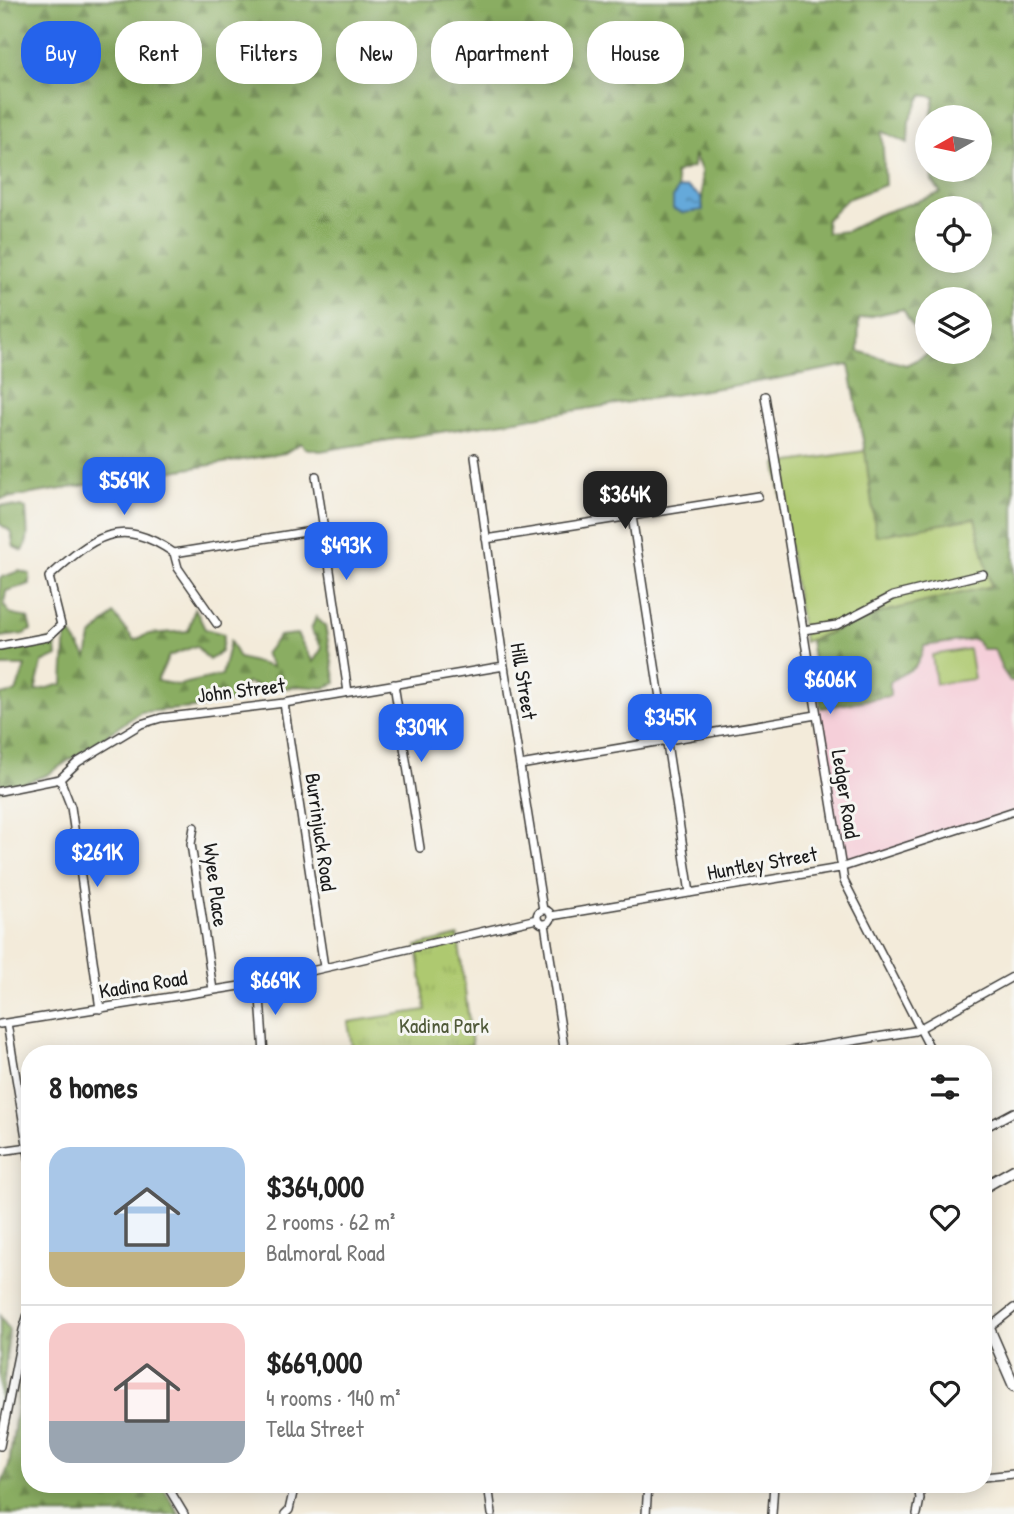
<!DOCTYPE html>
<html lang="en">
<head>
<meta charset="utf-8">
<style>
	:root { --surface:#fff; --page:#f6f6f6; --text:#222; --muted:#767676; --line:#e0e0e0; --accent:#2563eb }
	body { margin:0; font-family:"Patrick Hand",sans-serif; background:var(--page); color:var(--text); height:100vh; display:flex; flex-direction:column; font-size:26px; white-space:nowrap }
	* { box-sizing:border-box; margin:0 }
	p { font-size:23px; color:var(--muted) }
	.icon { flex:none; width:38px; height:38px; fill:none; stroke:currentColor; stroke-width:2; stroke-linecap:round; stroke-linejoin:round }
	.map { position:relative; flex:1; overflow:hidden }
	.drawer { position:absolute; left:21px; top:1045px; width:971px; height:448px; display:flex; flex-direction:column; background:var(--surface); border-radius:28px; box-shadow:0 4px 18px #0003 }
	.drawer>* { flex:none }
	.banner { position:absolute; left:21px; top:21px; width:973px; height:63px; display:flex; gap:14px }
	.needle { width:46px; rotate:261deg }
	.buttons { position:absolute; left:915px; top:105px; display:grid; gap:14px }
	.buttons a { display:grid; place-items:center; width:77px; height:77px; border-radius:50%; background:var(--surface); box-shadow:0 4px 18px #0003; font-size:35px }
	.price { position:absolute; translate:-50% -60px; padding:0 16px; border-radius:14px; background:var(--accent); color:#fff; font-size:23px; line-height:46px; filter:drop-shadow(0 2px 4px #0008) }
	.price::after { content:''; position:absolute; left:50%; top:42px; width:21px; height:16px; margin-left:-10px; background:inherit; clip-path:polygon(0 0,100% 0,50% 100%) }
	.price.on { background:#222; color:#fff }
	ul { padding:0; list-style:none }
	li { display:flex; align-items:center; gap:21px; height:175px; padding:0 28px }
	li+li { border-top:2px solid var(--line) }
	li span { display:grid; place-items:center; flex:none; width:196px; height:140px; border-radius:21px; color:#555 }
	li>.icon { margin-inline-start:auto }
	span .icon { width:84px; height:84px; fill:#fffc; stroke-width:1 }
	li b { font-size:30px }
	h2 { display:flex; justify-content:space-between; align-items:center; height:84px; padding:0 28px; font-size:30px }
	.tag { padding:0 24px; border-radius:28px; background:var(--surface); box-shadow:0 4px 18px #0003; font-size:24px; line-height:63px }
	.tag.on { background:var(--accent); color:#fff }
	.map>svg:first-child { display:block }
	.built { fill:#f5cfd9 }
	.grass { fill:url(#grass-tufts); stroke:#657246; stroke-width:2 }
	.forest { fill:url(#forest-firs); stroke:#53643f; stroke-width:2; fill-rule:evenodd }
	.pitch { fill:#aec970; stroke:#657246; stroke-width:2 }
	.water { fill:url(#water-ripples); stroke:#40627b; stroke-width:2 }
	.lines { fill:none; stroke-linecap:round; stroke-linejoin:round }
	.street-casing { stroke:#3c3b38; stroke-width:10 }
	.secondary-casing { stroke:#3c3b38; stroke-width:13 }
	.street { stroke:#fff; stroke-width:7 }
	.secondary { stroke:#fff; stroke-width:10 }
	.labels { text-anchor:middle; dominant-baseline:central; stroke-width:6; stroke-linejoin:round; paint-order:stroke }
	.street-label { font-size:21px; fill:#1c1c1c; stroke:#f6f6f2 }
	.park-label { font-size:21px; fill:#4f5939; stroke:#f6f6f2 }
</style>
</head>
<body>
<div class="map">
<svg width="1014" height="1514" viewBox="0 0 1014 1514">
	<defs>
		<pattern id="grass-tufts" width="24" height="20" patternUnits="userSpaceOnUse" patternTransform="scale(1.75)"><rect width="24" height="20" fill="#aec970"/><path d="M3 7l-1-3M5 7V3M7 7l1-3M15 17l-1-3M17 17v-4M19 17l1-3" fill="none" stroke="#95ac60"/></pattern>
		<pattern id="forest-firs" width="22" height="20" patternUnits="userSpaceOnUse" patternTransform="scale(1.75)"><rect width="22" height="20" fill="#8aad62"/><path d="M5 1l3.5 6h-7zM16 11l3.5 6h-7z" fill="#708c50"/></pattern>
		<pattern id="water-ripples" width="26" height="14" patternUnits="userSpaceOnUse" patternTransform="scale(1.75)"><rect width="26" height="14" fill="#65a9da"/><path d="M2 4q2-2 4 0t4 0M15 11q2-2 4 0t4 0" fill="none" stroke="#5289b0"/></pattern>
	</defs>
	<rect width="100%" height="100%" fill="#f6f6f2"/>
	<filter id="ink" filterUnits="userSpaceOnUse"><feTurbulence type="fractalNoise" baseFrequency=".0143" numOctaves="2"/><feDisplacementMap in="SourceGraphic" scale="14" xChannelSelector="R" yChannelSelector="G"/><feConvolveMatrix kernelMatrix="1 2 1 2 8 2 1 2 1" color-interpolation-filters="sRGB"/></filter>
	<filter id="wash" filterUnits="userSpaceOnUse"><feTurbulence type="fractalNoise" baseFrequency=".00686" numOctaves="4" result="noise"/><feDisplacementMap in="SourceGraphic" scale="28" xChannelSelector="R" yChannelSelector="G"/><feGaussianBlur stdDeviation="1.57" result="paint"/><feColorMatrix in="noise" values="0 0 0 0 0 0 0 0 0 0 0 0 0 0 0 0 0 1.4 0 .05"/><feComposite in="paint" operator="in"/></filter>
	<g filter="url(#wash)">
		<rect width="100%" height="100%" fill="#f3ebda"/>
		<path class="built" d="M1014 633V811L840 868 815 711 912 671 920 662 924 646Z"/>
		<path class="grass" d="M458 936 472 1045 416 1053H353L348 1022 426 1010 417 946Z"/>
		<path class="forest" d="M0 0H1014V681H1010L1002 669 994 649H982L975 639 924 646C916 676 910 666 890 682V696L821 708 810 640 883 612 991 585 876 536 865 451 849 365 775 379 320 451 305 448 301 443 285 453 0 499ZM922 95 935 97 931 117H980V170H931L932 181 941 193 877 215 847 231 827 233 826 220 847 199 885 185 882 131 908 143 909 121ZM694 154 701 170 703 210 673 198 678 189 675 173 693 167ZM928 208H980V261H928ZM928 299H980V352H928ZM903 309 928 354 906 365 858 351 859 319Z
			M1 505 26 508C26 523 31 537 23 551L14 547 11 532 0 524Z
			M19 571 30 574V584L6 591 4 605C13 619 14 614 28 618L31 630 24 634 0 637V578Z
			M195 608 205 629 224 634 221 652 209 660 196 646 169 656 157 681 178 685 222 675 230 641 239 658 273 667 265 654 279 636 297 634 313 662 322 648 311 630 316 617 325 626 336 683 324 688 299 686 274 690 247 683 231 703 210 692 206 707 141 712 47 775 0 791V695L16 692 25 666H0V652L55 639 57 656 42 663 35 691 63 684 66 626 87 658 91 637 114 614 134 640 149 634 188 631Z
			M0 1316 9 1330 0 1425Z
			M20 1383H30L27 1441 30 1443V1484H161L179 1514H0V1487L9 1466Z"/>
		<path class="pitch" d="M865 451 876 536 975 518 991 586 883 612 804 642 776 464Z
			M969 649 974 679 936 684 932 655Z"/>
		<path class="water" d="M687 187 701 197 703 210 683 213 673 209V198L678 189Z"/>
	</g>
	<g filter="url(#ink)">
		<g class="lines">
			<defs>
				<path id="street" d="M765 396 844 881 933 1054
					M475 457 504 666 543 910
					M316 476 348 692
					M632 516 690 893
					M486 539 758 496
					M174 553 178 568 217 624
					M803 630 837 625 893 596 983 574
					M0 646 48 637 61 625 49 577C93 537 120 515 174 553L324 529
					M394 684 420 848
					M284 703 324 967
					M520 765 816 715
					M60 779 71 807 100 1009
					M0 791 60 779 78 762 141 724 161 718 284 703 504 666
					M194 827 191 844 213 990
					M537 917a7 7 0 1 1 14 0a7 7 0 1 1-14 0Z
					M551 916 840 868 1014 811
					M545 924 565 1054
					M259 983 264 1054
					M7 1023 30 1162
					M0 1024 259 983 537 919
					M772 1054 915 1031 1014 976
					M984 1128 1014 1112
					M0 1151 29 1147
					M989 1328 1014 1308
					M0 1446 23 1330 30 1308
					M984 1477 1014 1474
					M166 1484 184 1514
					M488 1484 492 1514
					M285 1514 289 1510 295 1484
					M646 1514 648 1484
					M772 1514 774 1484
					M917 1514 920 1499 918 1484"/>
				<path id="secondary" d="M984 1187 1014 1170
					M984 1317 1014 1386"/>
			</defs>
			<use href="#street" class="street-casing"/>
			<use href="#secondary" class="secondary-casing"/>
			<use href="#street" class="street"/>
			<use href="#secondary" class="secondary"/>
		</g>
	</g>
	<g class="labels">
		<g class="street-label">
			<text transform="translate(524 681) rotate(81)">Hill Street</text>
			<text transform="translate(241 690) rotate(-7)">John Street</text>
			<text transform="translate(846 794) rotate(81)">Ledger Road</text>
			<text transform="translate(321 832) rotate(82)">Burrinjuck Road</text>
			<text transform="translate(762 863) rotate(-10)">Huntley Street</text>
			<text transform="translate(216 885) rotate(83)">Wyee Place</text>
			<text transform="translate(143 984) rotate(-9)">Kadina Road</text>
		</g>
		<g class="park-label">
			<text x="444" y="1025">Kadina Park</text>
		</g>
	</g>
</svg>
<div class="buttons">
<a><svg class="needle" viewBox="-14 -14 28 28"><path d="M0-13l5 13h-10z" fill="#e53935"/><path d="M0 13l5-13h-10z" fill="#767676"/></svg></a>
<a><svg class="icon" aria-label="locate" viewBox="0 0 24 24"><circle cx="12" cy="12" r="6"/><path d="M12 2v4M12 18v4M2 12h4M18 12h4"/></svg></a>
<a><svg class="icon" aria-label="layers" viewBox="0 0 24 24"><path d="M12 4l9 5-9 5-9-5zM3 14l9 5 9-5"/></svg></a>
</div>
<b class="price" style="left:124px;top:517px">$569K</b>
<b class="price on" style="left:625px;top:531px">$364K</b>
<b class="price" style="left:346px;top:582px">$493K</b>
<b class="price" style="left:830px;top:716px">$606K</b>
<b class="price" style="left:670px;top:754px">$345K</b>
<b class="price" style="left:421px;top:764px">$309K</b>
<b class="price" style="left:97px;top:889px">$261K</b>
<b class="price" style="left:275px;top:1017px">$669K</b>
<div class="banner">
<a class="tag on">Buy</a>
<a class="tag">Rent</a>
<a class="tag">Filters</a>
<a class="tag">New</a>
<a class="tag">Apartment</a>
<a class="tag">House</a>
</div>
<section class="drawer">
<h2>8 homes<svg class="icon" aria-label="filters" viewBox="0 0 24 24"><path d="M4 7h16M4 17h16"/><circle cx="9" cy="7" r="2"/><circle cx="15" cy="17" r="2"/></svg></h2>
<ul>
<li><span style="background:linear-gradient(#a9c7e8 75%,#c2b280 0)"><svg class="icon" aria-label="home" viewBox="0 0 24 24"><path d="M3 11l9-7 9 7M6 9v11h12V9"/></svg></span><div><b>$364,000</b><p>2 rooms · 62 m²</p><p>Balmoral Road</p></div><svg class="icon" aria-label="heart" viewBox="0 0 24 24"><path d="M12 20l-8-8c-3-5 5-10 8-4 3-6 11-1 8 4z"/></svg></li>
<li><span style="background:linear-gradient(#f6c9c9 70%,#9aa5b1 0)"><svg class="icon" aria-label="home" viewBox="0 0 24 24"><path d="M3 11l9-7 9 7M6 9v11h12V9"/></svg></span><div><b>$669,000</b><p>4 rooms · 140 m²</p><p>Tella Street</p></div><svg class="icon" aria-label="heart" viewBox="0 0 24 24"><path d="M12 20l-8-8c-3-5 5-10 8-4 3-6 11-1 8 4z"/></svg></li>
</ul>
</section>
</div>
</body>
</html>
